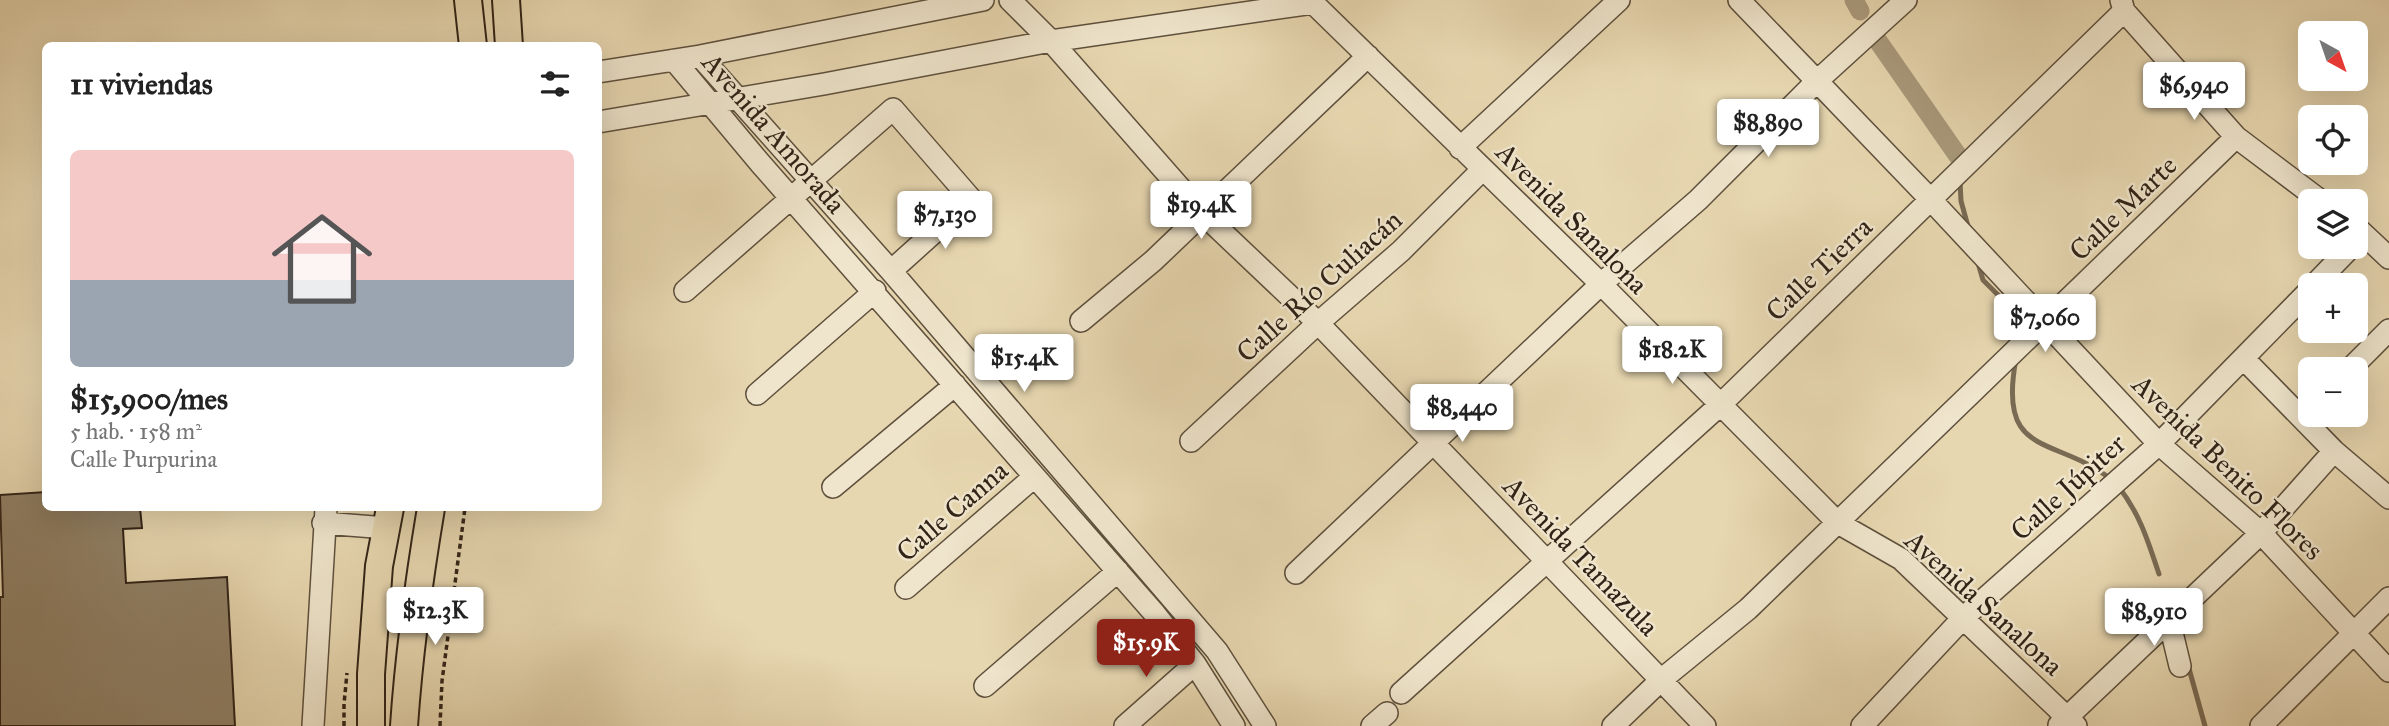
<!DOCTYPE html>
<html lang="es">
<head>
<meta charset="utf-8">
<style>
	:root { --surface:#fff; --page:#f2f2f2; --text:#222; --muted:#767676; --accent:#8f2418 }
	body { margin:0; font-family:"IM FELL Great Primer",serif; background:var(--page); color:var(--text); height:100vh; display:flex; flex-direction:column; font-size:26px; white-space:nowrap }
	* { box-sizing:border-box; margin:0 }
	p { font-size:23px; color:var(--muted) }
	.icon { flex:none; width:38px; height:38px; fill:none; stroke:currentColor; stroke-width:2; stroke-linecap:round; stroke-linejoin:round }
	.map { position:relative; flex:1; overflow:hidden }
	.side { position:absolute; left:42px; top:42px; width:560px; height:469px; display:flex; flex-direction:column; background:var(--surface); border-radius:10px; box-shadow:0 7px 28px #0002 }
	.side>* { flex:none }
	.needle { width:46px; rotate:140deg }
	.tools { position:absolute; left:2298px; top:21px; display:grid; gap:14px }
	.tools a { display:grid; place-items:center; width:70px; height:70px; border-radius:10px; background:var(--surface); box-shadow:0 7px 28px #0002; font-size:35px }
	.price { position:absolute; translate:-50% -60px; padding:0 16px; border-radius:7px; background:#fff; color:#222; font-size:23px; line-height:46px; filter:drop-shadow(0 2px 4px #0008) }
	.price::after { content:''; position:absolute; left:50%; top:42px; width:21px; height:16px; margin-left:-10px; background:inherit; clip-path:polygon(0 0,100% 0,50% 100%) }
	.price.on { background:var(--accent); color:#fff }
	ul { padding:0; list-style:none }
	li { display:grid; align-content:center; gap:14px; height:371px; padding:0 28px }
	li span { display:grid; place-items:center; height:217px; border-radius:10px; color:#555 }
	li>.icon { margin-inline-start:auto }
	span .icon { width:126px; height:126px; fill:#fffc; stroke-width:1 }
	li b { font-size:30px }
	h2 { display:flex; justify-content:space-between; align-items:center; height:84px; padding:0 28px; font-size:30px }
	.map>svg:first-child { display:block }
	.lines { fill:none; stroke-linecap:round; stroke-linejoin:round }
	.stream { stroke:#796a54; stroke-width:5 }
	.canal { stroke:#a99a7c; stroke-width:19 }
	.building { fill:#908167; stroke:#312317; stroke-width:2 }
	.minor-casing { stroke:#5e503d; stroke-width:24 }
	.major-casing { stroke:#312317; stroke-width:30 }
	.path { stroke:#312317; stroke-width:3.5; stroke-dasharray:5 3.5; stroke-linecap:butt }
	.minor { stroke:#efe5cc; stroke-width:21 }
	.major { stroke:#e7d7b0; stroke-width:26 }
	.labels { text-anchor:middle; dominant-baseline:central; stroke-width:5; stroke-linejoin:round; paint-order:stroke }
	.street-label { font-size:28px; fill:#312317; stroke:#efe5cc }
</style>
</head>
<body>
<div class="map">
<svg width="2389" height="726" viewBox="0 0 2389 726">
	<rect width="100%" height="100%" fill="#e7d7b0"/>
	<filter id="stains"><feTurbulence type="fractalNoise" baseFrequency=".00286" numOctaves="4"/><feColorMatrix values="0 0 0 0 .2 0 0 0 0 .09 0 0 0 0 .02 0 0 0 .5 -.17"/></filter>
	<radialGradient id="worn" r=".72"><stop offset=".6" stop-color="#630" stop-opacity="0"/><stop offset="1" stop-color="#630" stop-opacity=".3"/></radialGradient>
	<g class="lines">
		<path class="stream" d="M1960 181 1961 201 1969 230
			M1978 263 1983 280 2004 301 2013 313 2017 342
			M2016 359C1997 459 2054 435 2111 479
			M2118 486C2140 514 2148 541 2159 574
			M2188 665 2205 726"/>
		<path class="canal" d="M1854 0 1860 11
			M1878 41 1958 156"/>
	</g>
	<path class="building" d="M46 492V508H140L142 528 123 529 126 583 227 577 235 726H0V597H3L0 495Z"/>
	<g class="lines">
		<defs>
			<path id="minor" d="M1010 0 1051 41 1202 213 1318 323 1705 726
				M1310 0 1601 284 1838 523 1901 559 2076 726
				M1739 0 1931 200 2159 444 2261 533 2389 671
				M2121 0 2124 11 2236 137 2321 201
				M700 56 891 271 1217 651 1265 726
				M674 60 760 163 1155 614 1195 664 1234 726
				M598 72 700 56 983 0
				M598 122 824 84 1051 41 1313 3
				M1460 148 1619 0
				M2356 227 2389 258
				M2314 285 2351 247
				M685 291 893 109 971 199 891 271
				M1081 321 1153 261 1368 56
				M2244 359 2334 451 2389 498
				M2350 369 2389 330
				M757 394 875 291
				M1191 441 1318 323 1401 251 1483 169
				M833 487 955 385
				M323 523 387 528
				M1296 573 1601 284 1698 200 1817 81 1906 0
				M906 588 1034 477
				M2169 620 2180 666
				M985 686 1118 571
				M1401 693 1720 405 2124 11
				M2059 725 2261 533 2334 451
				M313 726 326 508
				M1125 726 1195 664
				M1372 726 1387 713
				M1613 726 1661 680 1748 609 2236 137
				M1862 726 1964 617 2159 444 2310 290
				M2261 726 2389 598"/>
			<path id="major" d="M468 0 473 46
				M506 0 509 46
				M371 726V674L379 566 390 508
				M404 726C409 653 419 580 431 508"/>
		</defs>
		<use href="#minor" class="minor-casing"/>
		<use href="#major" class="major-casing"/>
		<path class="path" d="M344 726V704L347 673
			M440 726 442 681 465 508"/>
		<use href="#minor" class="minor"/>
		<use href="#major" class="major"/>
	</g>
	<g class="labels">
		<g class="street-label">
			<text transform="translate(774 133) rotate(49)">Avenida Amorada</text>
			<text transform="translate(2123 208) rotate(-44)">Calle Marte</text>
			<text transform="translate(1572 218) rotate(45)">Avenida Sanalona</text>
			<text transform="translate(1819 269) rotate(-44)">Calle Tierra</text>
			<text transform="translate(1319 286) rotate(-42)">Calle Río Culiacán</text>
			<text transform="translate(2228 467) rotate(44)">Avenida Benito Flores</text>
			<text transform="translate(2068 487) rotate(-42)">Calle Júpiter</text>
			<text transform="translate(952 511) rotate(-41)">Calle Canna</text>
			<text transform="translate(1581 556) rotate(46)">Avenida Tamazula</text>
			<text transform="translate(1984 603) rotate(42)">Avenida Sanalona</text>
		</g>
	</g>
	<rect width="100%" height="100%" filter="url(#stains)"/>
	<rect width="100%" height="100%" fill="url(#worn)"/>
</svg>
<div class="tools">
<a><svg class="needle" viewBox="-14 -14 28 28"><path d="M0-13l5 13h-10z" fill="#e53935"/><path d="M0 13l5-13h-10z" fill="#767676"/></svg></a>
<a><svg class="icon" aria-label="locate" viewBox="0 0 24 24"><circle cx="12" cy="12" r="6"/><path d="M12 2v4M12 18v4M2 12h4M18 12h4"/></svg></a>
<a><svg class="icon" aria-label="layers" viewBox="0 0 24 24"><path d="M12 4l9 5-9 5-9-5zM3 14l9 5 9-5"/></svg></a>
<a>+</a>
<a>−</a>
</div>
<b class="price" style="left:2194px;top:122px">$6,940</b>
<b class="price" style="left:1768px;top:159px">$8,890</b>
<b class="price" style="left:1201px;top:241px">$19.4K</b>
<b class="price" style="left:945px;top:251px">$7,130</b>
<b class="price" style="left:2045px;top:354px">$7,060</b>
<b class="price" style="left:1672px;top:386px">$18.2K</b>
<b class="price" style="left:1024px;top:394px">$15.4K</b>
<b class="price" style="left:1462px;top:444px">$8,440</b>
<b class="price" style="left:435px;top:647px">$12.3K</b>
<b class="price" style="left:2154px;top:648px">$8,910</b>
<b class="price on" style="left:1146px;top:679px">$15.9K</b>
<section class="side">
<h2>11 viviendas<svg class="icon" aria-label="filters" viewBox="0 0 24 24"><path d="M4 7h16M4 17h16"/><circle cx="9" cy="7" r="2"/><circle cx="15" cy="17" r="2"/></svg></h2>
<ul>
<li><span style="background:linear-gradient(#f6c9c9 60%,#9aa5b1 0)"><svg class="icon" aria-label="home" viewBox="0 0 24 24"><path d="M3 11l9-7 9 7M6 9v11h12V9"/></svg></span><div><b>$15,900/mes</b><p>5 hab. · 158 m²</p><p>Calle Purpurina</p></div></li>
</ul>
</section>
</div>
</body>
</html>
